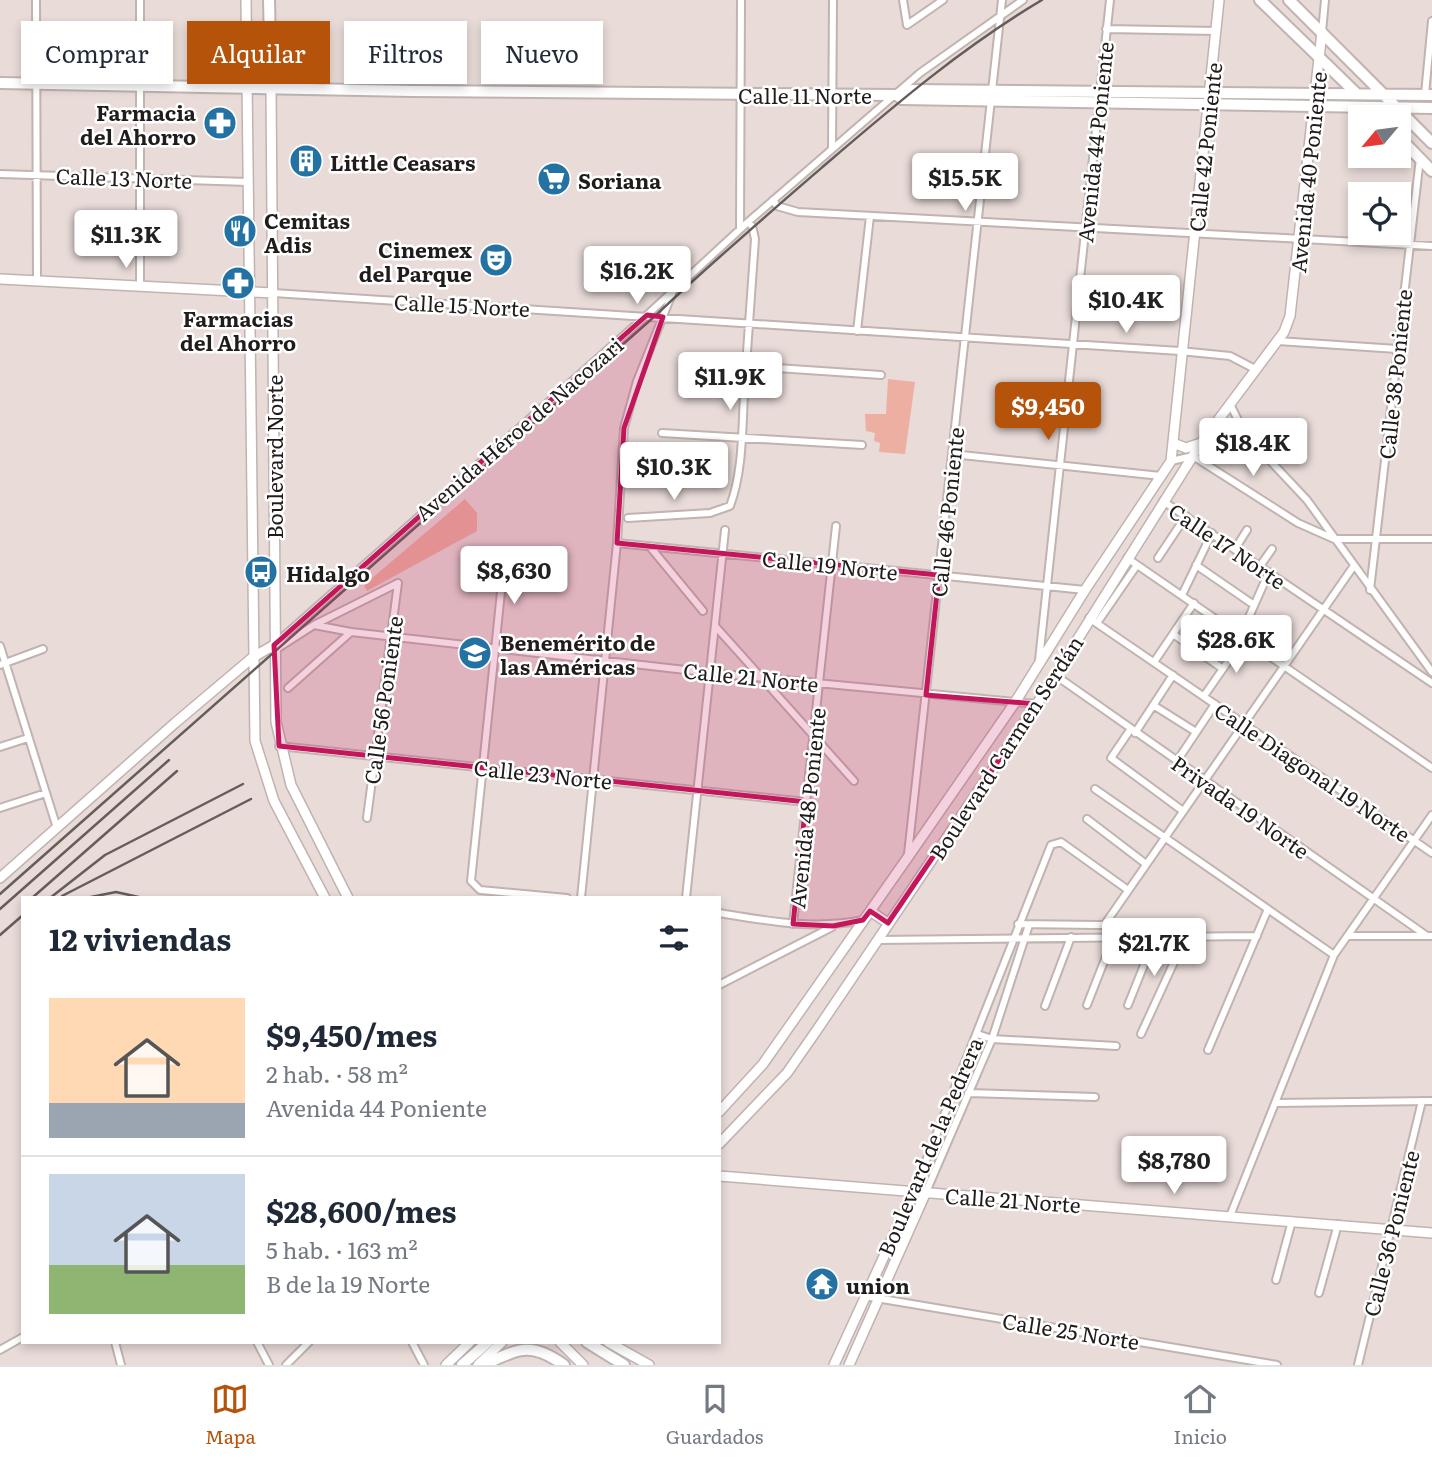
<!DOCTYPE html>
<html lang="es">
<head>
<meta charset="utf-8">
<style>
	:root { --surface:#fff; --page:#f2f2f3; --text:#1f2937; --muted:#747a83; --line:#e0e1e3; --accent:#b45309 }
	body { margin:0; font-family:Literata,serif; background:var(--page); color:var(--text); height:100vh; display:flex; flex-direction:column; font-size:26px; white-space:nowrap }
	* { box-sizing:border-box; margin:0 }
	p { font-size:23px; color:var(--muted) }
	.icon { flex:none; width:38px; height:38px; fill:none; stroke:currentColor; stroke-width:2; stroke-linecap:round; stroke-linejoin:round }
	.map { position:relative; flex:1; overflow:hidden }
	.details { position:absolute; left:21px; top:896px; width:700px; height:448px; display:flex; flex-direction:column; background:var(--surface); border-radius:0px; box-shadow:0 4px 10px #0003 }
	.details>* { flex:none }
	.top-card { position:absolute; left:21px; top:21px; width:700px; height:63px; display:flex; gap:14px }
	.needle { width:46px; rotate:241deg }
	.tools { position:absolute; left:1348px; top:105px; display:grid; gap:14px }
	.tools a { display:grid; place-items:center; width:63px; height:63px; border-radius:0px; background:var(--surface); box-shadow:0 4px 10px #0003; font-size:35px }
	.price { position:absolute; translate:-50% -60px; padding:0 16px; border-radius:7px; background:#fff; color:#222; font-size:23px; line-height:46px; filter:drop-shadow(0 2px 4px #0008) }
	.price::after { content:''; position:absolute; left:50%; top:42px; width:21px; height:16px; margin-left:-10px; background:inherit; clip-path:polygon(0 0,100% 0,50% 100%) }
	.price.current { background:var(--accent); color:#fff }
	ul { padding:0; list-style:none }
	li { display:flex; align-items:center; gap:21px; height:175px; padding:0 28px }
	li+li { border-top:2px solid var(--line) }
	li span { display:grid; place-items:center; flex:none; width:196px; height:140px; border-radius:0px; color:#555 }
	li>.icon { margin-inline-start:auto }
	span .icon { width:84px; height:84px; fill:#fffc; stroke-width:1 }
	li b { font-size:30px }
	h2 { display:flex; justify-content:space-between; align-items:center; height:84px; padding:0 28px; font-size:30px }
	.pill { padding:0 24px; border-radius:0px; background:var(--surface); box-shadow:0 4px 10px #0003; font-size:24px; line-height:63px }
	.pill.current { background:var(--accent); color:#fff }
	.menu { display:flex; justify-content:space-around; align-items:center; height:98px; border-top:2px solid var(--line); background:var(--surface); font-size:19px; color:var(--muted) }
	.menu a { display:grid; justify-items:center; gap:4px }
	.menu .current { color:var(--accent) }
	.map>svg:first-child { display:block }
	.green { fill:#ecafa2 }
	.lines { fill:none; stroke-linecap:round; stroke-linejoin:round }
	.street-casing { stroke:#c0b3b0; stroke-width:10 }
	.secondary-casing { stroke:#c0b3b0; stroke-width:12 }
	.primary-casing { stroke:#c0b3b0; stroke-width:14 }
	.street { stroke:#fff; stroke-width:6 }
	.secondary { stroke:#fff; stroke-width:9 }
	.primary { stroke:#fff; stroke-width:10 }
	.rail { stroke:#645d5b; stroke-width:2.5 }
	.marked { fill:#c2185b; fill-opacity:0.2; stroke:#c2185b; stroke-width:5; stroke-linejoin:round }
	.labels { text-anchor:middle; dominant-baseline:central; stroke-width:5; stroke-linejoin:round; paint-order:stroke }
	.street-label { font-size:21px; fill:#201c1b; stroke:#fff }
	.poi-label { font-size:21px; font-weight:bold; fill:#201c1b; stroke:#fff; text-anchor:start }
</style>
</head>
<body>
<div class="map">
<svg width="1432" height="1365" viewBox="0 0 1432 1365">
	<rect width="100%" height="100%" fill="#e8dbd8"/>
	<path class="green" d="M888 379 915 382 905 454 879 452 880 443 874 441 875 433 866 431 865 414H886Z
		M465 499 477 513V531L367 591 364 585Z"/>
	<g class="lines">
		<defs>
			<path id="street" d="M36 0 37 280
				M140 0V286
				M903 0 907 25 943 0
				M1106 29 1216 31
				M1322 32 1325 0
				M1425 94 1432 21
				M832 149 833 0
				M0 174 248 182
				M773 200 777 206 798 212 1432 246
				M740 229 741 0
				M273 293 1180 351 1230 356 1255 369
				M857 331 870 216
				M1278 341 1397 349
				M746 366 881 375
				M1230 404 1245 434 1307 500 1432 672
				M662 433 862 445
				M952 454 1161 476
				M1171 461 1193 456 1298 523 1334 539H1432
				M1163 501 1432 683
				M628 518 710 513 730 506C743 471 742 431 744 394 748 343 751 291 755 239L752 226 748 222
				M617 543 1085 590
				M651 548 703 611
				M1235 549 1247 530
				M1127 558 1432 768
				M1158 558 1186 516
				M504 563 471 881 480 890 567 898
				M1196 565 1254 605
				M1260 566 1272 549
				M1370 590 1420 158
				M1182 595 1212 533
				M1089 618 1432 853
				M1097 623 1137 565
				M314 625 351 632 712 673 1037 704
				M716 627 854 781
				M1173 634 1223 669
				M1241 635 1269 572
				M275 644 647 315 748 222 920 73 1023 0
				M0 646 57 828
				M275 650 314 625 398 583
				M1039 660 1110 0
				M1154 662 1194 603
				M0 665 43 649
				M1055 675 1427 936
				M288 688 351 632
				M1204 696 1245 637
				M1153 705 1196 732
				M1130 730 1111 758 1183 811
				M1135 733 1173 675
				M279 746 806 802
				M0 747 28 738
				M1177 761 1215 704
				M1095 789 1334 955
				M0 808 46 793
				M367 818 398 583
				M1087 819 1146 864
				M908 854 1002 0
				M581 898 617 543 624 428 637 381 672 294
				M686 898 725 530
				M719 913C768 921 814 930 863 920
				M793 924 836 526
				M1018 924 1178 926 1186 936
				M1105 924 1353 567
				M1348 936H1432
				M877 940 1257 936
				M719 985 832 927
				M1087 1005 1114 936
				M1128 1005 1156 935
				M1045 1006 1071 937
				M977 1034 992 1039 1116 1046
				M1141 1034 1186 936
				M1208 1050 1268 909
				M968 1093 1095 1097
				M1275 1103 1432 1101
				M914 1191 1051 845 1061 842 1128 890
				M926 1192 992 1039 1029 925
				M1230 1216 1334 955 1432 815
				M1276 1280 1292 1221
				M1319 1293 1338 1224
				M864 1296 1277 1365
				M115 1342 121 1365
				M257 1342 269 1365
				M412 1342 424 1365
				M0 1350 23 1337
				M286 1365 309 1342
				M1358 1365 1422 1101"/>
			<path id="secondary" d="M246 0 255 741 274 801 325 898
				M271 88 276 722 291 785 348 898
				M0 279 273 293
				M1173 443 1186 448 1201 443
				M0 878 175 723 252 658 274 645
				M870 911 888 923
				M719 1112 763 1064 908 857 1014 704 1085 590 1171 461 1219 0
				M719 1144 787 1073 819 1027 1037 704 1201 443 1284 332 1290 316 1322 32
				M719 1176 1432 1233
				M560 1342 583 1365
				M608 1342 649 1365
				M446 1365 470 1342
				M478 1365 502 1342
				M834 1365 914 1191
				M849 1365 926 1192"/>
			<path id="primary" d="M269 0 271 88
				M1260 0 1356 93
				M1289 0 1432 143
				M0 83 413 91 896 95 912 90 1432 95
				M897 95 902 99 1432 108
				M1398 136 1432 171
				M587 1342 624 1365
				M462 1365 488 1342
				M483 1365C519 1349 530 1341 564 1365"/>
		</defs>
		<use href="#street" class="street-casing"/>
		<use href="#secondary" class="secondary-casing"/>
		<use href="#primary" class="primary-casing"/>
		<use href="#street" class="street"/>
		<use href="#secondary" class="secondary"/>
		<use href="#primary" class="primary"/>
		<path class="rail" d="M0 894 655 316C711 263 768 214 826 164 896 104 963 47 1042 0
			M62 896 251 799
			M32 898 177 771
			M50 898 105 855 243 784
			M86 898 116 892 143 898
			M0 909 169 760
			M0 935 23 915"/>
	</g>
	<path class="marked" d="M647 315 663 317 624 428 617 543 939 575 926 695 1037 704 888 923 870 911 863 920 833 926 793 924 806 802 279 746 274 645Z"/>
	<defs>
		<symbol id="pharmacy-disc" viewBox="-11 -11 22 22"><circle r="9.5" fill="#2472a4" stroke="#fff"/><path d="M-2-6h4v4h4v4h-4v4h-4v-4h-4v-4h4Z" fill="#fff"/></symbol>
		<symbol id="building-disc" viewBox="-11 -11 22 22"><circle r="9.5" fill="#2472a4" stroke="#fff"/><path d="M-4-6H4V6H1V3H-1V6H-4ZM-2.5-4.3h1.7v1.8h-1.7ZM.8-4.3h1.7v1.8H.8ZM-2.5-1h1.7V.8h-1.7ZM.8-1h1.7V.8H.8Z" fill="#fff"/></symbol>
		<symbol id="supermarket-disc" viewBox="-11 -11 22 22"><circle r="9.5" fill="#2472a4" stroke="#fff"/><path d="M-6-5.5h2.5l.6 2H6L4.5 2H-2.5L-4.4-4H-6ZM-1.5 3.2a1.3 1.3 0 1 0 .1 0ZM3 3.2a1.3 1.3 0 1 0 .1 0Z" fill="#fff"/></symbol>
		<symbol id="restaurant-disc" viewBox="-11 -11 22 22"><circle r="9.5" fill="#2472a4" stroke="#fff"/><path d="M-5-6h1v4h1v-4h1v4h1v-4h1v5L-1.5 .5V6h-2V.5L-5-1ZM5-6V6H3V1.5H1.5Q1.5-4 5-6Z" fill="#fff"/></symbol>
		<symbol id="theatre-disc" viewBox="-11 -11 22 22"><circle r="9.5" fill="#2472a4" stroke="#fff"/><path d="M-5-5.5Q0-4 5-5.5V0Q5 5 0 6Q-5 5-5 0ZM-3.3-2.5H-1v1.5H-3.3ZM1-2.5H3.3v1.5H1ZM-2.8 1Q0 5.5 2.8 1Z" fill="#fff"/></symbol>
		<symbol id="bus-disc" viewBox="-11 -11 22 22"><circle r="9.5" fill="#2472a4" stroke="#fff"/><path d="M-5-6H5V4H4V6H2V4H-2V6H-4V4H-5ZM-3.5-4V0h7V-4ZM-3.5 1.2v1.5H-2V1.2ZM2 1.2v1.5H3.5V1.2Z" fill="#fff"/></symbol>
		<symbol id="school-disc" viewBox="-11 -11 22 22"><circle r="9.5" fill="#2472a4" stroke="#fff"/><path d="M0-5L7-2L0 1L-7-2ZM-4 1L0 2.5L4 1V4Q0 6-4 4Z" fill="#fff"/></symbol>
		<symbol id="temple-disc" viewBox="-11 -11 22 22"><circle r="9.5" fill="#2472a4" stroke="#fff"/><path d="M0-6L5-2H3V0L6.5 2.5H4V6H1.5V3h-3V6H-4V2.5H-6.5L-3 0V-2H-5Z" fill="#fff"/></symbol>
	</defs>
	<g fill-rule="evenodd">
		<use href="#pharmacy-disc" x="201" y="104" width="38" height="38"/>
		<use href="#building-disc" x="287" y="142" width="38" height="38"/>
		<use href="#supermarket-disc" x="535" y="160" width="38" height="38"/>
		<use href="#restaurant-disc" x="221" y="212" width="38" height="38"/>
		<use href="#theatre-disc" x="477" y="241" width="38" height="38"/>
		<use href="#pharmacy-disc" x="219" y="264" width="38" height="38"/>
		<use href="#bus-disc" x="242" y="553" width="38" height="38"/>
		<use href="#school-disc" x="456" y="634" width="38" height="38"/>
		<use href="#temple-disc" x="803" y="1265" width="38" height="38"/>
	</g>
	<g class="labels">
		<g class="street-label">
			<text x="805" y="94">Calle 11 Norte</text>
			<text transform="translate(1094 142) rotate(-84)">Avenida 44 Poniente</text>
			<text transform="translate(1204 147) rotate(-84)">Calle 42 Poniente</text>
			<text transform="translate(1307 172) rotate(-84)">Avenida 40 Poniente</text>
			<text transform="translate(124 177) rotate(2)">Calle 13 Norte</text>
			<text transform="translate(462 304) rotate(3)">Calle 15 Norte</text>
			<text transform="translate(1394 374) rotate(-84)">Calle 38 Poniente</text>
			<text transform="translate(518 428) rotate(-41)">Avenida Héroe de Nacozari</text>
			<text transform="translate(273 457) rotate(-90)">Boulevard Norte</text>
			<text transform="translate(946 512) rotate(-84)">Calle 46 Poniente</text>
			<text transform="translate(1228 545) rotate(34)">Calle 17 Norte</text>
			<text transform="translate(830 564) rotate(6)">Calle 19 Norte</text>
			<text transform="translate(751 676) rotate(6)">Calle 21 Norte</text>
			<text transform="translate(382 700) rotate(-82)">Calle 56 Poniente</text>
			<text transform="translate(1005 747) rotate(-57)">Boulevard Carmen Serdán</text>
			<text transform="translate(1313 771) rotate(34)">Calle Diagonal 19 Norte</text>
			<text transform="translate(543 773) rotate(6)">Calle 23 Norte</text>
			<text transform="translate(1241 806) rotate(35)">Privada 19 Norte</text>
			<text transform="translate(806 808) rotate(-84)">Avenida 48 Poniente</text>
			<text transform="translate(929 1146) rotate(-67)">Boulevard de la Pedrera</text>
			<text transform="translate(1013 1199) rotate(4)">Calle 21 Norte</text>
			<text transform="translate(1390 1233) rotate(-76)">Calle 36 Poniente</text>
			<text transform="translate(1071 1330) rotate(9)">Calle 25 Norte</text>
		</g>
		<g class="poi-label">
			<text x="196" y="111" text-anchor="end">Farmacia<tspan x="196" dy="24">del Ahorro</tspan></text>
			<text x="330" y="161">Little Ceasars</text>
			<text x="578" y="179">Soriana</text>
			<text x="264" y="219">Cemitas<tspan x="264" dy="24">Adis</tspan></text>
			<text x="472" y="248" text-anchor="end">Cinemex<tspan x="472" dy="24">del Parque</tspan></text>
			<text x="238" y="317" text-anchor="middle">Farmacias<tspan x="238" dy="24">del Ahorro</tspan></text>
			<text x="286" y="572">Hidalgo</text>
			<text x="500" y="641">Benemérito de<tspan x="500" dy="24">las Américas</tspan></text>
			<text x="846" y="1284">union</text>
		</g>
	</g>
</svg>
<div class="tools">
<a><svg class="needle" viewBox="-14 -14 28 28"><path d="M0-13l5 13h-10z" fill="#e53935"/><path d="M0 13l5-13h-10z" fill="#747a83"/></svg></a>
<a><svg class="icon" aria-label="locate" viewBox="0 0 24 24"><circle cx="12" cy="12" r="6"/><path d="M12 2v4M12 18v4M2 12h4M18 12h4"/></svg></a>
</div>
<b class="price" style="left:965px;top:213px">$15.5K</b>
<b class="price" style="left:126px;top:270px">$11.3K</b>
<b class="price" style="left:637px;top:306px">$16.2K</b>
<b class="price" style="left:1126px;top:335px">$10.4K</b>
<b class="price" style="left:730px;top:412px">$11.9K</b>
<b class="price current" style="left:1048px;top:442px">$9,450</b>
<b class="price" style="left:1253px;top:478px">$18.4K</b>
<b class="price" style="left:674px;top:502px">$10.3K</b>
<b class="price" style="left:514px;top:606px">$8,630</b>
<b class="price" style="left:1236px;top:675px">$28.6K</b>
<b class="price" style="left:1154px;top:978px">$21.7K</b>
<b class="price" style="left:1174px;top:1196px">$8,780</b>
<div class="top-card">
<a class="pill">Comprar</a>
<a class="pill current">Alquilar</a>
<a class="pill">Filtros</a>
<a class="pill">Nuevo</a>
</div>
<section class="details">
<h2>12 viviendas<svg class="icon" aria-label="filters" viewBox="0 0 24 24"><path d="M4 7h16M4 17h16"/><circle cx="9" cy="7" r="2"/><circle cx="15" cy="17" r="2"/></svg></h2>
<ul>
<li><span style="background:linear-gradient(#ffd9b3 75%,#9aa5b1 0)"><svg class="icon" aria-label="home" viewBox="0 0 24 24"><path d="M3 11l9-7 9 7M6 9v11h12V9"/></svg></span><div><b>$9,450/mes</b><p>2 hab. · 58 m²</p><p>Avenida 44 Poniente</p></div></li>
<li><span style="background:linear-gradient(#c9d6e8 65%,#8fb573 0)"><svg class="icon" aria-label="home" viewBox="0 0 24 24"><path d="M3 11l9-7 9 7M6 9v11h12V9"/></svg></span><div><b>$28,600/mes</b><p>5 hab. · 163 m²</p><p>B de la 19 Norte</p></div></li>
</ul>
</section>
</div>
<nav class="menu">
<a class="current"><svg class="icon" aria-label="map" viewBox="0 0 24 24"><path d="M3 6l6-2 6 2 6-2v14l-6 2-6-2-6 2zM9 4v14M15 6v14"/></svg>Mapa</a>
<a><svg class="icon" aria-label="saved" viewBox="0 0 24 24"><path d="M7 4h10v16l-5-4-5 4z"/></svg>Guardados</a>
<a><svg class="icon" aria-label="home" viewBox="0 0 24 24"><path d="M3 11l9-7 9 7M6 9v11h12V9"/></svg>Inicio</a>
</nav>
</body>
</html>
